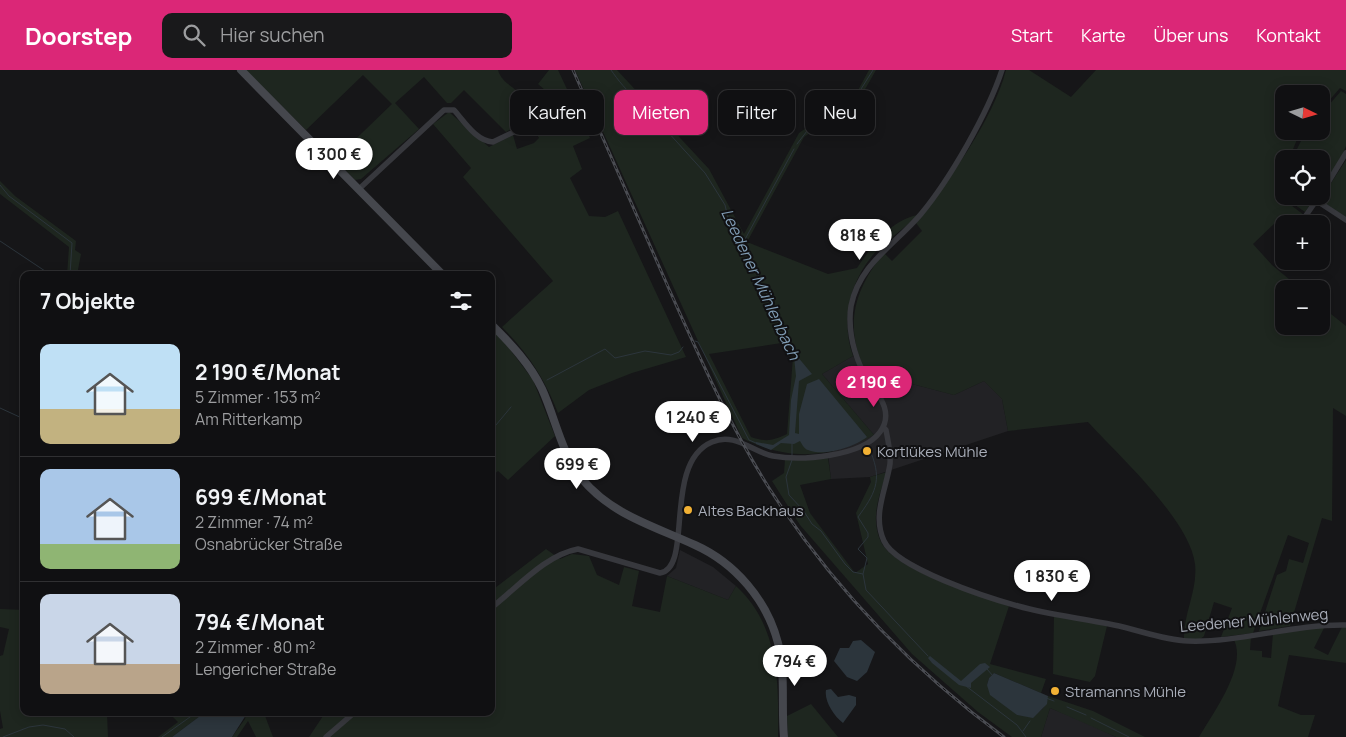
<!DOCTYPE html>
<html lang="de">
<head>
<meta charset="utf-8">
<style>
	:root { --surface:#101012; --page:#19191b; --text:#f1f3f6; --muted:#9c9d9f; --line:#303032; --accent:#db2777 }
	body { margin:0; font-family:Manrope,sans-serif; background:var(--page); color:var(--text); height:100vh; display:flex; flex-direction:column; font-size:19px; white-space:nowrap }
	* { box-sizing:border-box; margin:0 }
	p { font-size:16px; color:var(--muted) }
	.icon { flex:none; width:28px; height:28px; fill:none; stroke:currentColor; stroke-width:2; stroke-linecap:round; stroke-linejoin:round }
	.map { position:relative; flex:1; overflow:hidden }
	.drawer { position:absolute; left:20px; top:201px; width:475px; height:445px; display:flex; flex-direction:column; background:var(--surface); border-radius:10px; box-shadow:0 2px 12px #0003,0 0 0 1px var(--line) }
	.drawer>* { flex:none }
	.guide { position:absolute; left:510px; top:20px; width:475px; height:45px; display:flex; gap:10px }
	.needle { width:32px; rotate:95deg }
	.tools { position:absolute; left:1275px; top:15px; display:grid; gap:10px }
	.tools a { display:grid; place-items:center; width:55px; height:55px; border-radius:10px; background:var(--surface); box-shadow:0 2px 12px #0003,0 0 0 1px var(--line); font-size:25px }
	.price { position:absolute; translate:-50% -42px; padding:0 11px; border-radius:18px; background:#fff; color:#222; font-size:16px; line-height:32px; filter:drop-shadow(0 1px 2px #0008) }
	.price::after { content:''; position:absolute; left:50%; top:30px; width:15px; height:11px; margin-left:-8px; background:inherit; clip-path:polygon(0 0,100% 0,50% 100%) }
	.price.on { background:var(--accent); color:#fff }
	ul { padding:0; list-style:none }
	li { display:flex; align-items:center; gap:15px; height:125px; padding:0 20px }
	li+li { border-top:1px solid var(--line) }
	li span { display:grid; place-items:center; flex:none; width:140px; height:100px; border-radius:10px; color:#555 }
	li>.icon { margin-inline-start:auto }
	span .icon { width:60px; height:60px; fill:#fffc; stroke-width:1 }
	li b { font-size:21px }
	h2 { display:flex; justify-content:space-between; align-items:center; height:60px; padding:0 20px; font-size:21px }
	.pill { padding:0 18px; border-radius:10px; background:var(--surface); box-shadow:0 2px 12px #0003,0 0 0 1px var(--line); font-size:18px; line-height:45px }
	.pill.on { background:var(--accent); color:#fff }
	header { display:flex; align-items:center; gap:30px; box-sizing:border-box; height:70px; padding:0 25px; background:var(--accent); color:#fff }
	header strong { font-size:24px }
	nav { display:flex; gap:28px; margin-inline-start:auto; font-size:18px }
	.search { width:350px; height:45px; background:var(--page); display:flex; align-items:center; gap:12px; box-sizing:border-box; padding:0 18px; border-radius:10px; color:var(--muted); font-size:19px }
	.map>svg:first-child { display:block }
	.built { fill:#222225 }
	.green { fill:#1e261f; fill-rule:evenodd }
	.water { fill:#2c353c }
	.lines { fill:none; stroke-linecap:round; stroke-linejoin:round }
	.stream { stroke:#2c353c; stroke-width:1 }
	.minor { stroke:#37383d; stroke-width:5.5 }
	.secondary { stroke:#45474d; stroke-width:8 }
	.rail-casing { stroke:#4a4c52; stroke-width:3 }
	.rail { stroke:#111113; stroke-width:1; stroke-dasharray:4; stroke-linecap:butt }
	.poi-dot { fill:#f2b134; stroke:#111113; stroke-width:2 }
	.labels { text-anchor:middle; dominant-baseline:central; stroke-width:4; stroke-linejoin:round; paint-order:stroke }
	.poi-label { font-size:15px; fill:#a8adb8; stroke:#111113; text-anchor:start }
	.street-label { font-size:15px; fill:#a8adb8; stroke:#111113 }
	.water-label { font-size:16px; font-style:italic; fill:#7f9bb3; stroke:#111113 }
</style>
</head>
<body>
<header>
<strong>Doorstep</strong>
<div class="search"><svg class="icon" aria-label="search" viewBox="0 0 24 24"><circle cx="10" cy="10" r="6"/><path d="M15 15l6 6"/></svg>Hier suchen</div>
<nav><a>Start</a><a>Karte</a><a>Über uns</a><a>Kontakt</a></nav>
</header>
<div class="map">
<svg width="1346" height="667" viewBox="0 0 1346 667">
	<rect width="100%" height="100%" fill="#161618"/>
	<path class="built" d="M853 286 878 326 897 310 954 325 984 311 1002 329 1008 361 870 407 831 409 828 383 874 365 822 304Z
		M680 480 713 497 736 516 728 530 667 506 676 498Z
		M1050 638 1089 654 1116 667H1041Z"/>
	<path class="green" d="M246 0H498C504 21 531 16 526 51L506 62 464 20 451 33H447L424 7 395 33 419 59 361 109 355 110 335 89 392 34 363 5 306 60Z
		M549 0H558L590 68 573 76 582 99 570 108 589 146 605 147 618 141 686 287 632 303 589 320 558 343C545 309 528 283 502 257L553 211 463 107 471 98 433 54 449 42 489 77 513 65 517 79 534 73 539 68 531 54 533 38 553 27 538 14Z
		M575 0H617L709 99 744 164 799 63 857 22 869 0H876L859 30 804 67 747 172 828 204 857 198C871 177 892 149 918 145 904 159 885 171 872 186 849 214 841 252 853 286L822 304 874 365C828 389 789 391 742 368ZM788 272 793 287 787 364C772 371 766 372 751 367L709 284Z
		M1006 0H1029L1071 27 1096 0H1346V21L1340 18 1321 40V24H1284V61H1303L1298 67 1289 89H1284V101L1275 123 1304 145 1299 154H1284V156L1278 150 1253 174 1272 195 1301 219H1284V256H1321V236L1346 256V346L1333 338 1332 451 1322 448 1290 556 1259 561 1277 505 1286 501 1289 489 1303 493 1309 473 1288 465 1253 563 1221 567 1232 538 1214 532 1204 566 1199 570H1184C1183 544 1198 520 1195 494 1190 450 1118 385 1088 352L1008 361 1002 329 984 311 954 325 897 310 886 319C873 315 867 304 861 291 845 250 857 216 884 183L892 191 922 161 916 153C947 114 994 48 1006 0Z
		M1341 21 1346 24V76L1341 88 1321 118V89H1292L1306 61H1321V44Z
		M1346 90V147L1320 130Z
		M1284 107V126H1316L1305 142 1277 122Z
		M0 111 15 126 76 171 75 180 81 184 77 205H67L69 177 0 124Z
		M491 259 509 278 533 310 555 366 508 410 498 401 491 407Z
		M828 388 831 409 800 415 810 443 855 503 868 494 856 443 871 412 870 407 887 402C879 425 870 449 881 472 896 501 978 525 1009 536L990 594 1046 609 1041 623 994 603 989 608 987 615 1017 645C1033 646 1045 644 1048 626L1093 641 1145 667H1116L1050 638 1041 667H1012L978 642 912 584 800 455 772 411 784 403 785 389Z
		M546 479 560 489 572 484 589 486 597 505 619 515 624 497 639 501 632 536 660 542 667 506 728 530 736 516C779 555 779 613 778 667H309L325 643 491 642V521Z
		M0 539 24 540V642L107 643 108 667H0V659L3 658 0 641V586L3 585 9 559 0 557Z
		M1054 545 1107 556 1095 606 1090 612 1053 604Z
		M1325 556 1314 578 1328 585 1342 557H1346V593L1289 585 1278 636 1301 645H1315L1308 667H1199C1213 643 1249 595 1233 568L1251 566 1250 580 1262 581V587L1271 588 1273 563Z
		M811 634 838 667H788L787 646Z
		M246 642 264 643 273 667H256L248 651 237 667H232L245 649Z
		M169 643H204L172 667H158L178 652Z"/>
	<path class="water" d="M797 286 812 304 799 311 795 363 799 364V344L807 314 819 309 867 367C854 377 824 387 808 380 804 379 802 374 800 371L794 374 781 373 771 380 756 374V372L773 375 789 365 791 330 796 306 794 287Z
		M861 570 875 582 867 602 857 611 847 607 834 591 840 578H849L853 571Z
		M930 586 961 611 980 594 985 593 990 597 971 613V618L959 615 932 593 928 588Z
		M994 603 1048 626 1047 634 1033 648 1017 645 990 625 987 615 989 608Z
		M831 619 838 627 849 625 856 627V635L843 653C834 646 824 631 826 620Z
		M204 643H246V645L232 667H172Z"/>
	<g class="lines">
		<path class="stream" d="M611 0C618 10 627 22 638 29L705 103 725 135 729 152 752 192 796 287
			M797 74 807 61 856 27 873 0
			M0 115 9 126 72 173 70 205
			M0 171 51 205
			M743 173 794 79
			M695 271 698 272 749 370 756 373
			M547 310 605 279 615 288 645 281 671 285 679 282 683 277
			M0 338 24 349
			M491 361 511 337
			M792 372V386
			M792 390 786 407 789 425 803 440 812 454 821 461 845 494 853 502 863 504 866 520 928 586
			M863 504 867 488 858 479 868 467V463L858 447C874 425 883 411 871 383
			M987 599 993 606
			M966 616 1017 655 1026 667
			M1046 628 1054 631
			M1067 637 1086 645
			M1091 648 1129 667
			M1023 661 1030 651
			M3 667 29 657 43 655 65 659 74 667
			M162 667 197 642"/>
		<path class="minor" d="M359 119 444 40H454C464 51 476 71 493 72L528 55
			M1321 124 1346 83
			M1317 131 1346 150
			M1300 154 1318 128
			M883 357 886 360C888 371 891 383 890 394 886 420 872 445 884 471 896 498 988 528 1018 536 1049 545 1082 548 1114 555 1139 560 1163 570 1188 571 1239 573 1293 554 1346 555
			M491 538C517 518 545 485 578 479L660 503C694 498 662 393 712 372 735 362 752 382 773 386 800 391 862 387 880 362 898 338 869 316 860 295 852 277 848 255 851 236 859 194 895 175 921 144 950 109 988 43 1002 0
			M326 667 355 642"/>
		<path class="secondary" d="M241 0 443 205
			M491 254C511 274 530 294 542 319 556 350 561 382 582 409 612 445 654 456 695 475 735 493 767 530 778 573 786 604 781 635 784 667"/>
		<defs>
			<path id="rail" d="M573 0C605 73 637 146 669 219 700 288 730 357 771 421 832 516 913 600 1004 667"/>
		</defs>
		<use href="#rail" class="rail-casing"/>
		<use href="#rail" class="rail"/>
	</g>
	<g class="poi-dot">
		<circle cx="867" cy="381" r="5"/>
		<circle cx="688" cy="440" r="5"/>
		<circle cx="1055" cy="621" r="5"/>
	</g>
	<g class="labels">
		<g class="poi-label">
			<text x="877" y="381">Kortlükes Mühle</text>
			<text x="698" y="440">Altes Backhaus</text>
			<text x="1065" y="621">Stramanns Mühle</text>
		</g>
		<g class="street-label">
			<text transform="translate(1254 550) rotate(-5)">Leedener Mühlenweg</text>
		</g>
		<g class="water-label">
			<text transform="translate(761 214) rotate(65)">Leedener Mühlenbach</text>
		</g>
	</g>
</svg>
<div class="tools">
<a><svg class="needle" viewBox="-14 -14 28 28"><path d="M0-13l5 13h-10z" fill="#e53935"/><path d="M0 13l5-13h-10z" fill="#9c9d9f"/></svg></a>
<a><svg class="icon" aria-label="locate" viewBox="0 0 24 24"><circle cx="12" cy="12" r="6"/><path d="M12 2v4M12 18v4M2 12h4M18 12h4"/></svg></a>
<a>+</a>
<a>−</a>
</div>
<b class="price" style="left:334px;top:110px">1 300 €</b>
<b class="price" style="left:860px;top:191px">818 €</b>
<b class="price on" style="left:874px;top:338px">2 190 €</b>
<b class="price" style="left:693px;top:373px">1 240 €</b>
<b class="price" style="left:577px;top:420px">699 €</b>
<b class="price" style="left:1052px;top:532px">1 830 €</b>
<b class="price" style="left:795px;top:617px">794 €</b>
<div class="guide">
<a class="pill">Kaufen</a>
<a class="pill on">Mieten</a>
<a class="pill">Filter</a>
<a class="pill">Neu</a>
</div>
<section class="drawer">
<h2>7 Objekte<svg class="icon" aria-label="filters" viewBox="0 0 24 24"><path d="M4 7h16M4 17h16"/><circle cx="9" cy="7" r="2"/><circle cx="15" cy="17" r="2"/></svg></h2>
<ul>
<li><span style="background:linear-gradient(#bfe0f5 65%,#c2b280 0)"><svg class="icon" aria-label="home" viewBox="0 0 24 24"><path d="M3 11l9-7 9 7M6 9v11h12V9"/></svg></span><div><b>2 190 €/Monat</b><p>5 Zimmer · 153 m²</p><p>Am Ritterkamp</p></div></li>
<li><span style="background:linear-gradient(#a9c7e8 75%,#8fb573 0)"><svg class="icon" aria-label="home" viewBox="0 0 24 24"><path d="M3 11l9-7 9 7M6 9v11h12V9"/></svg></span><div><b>699 €/Monat</b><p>2 Zimmer · 74 m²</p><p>Osnabrücker Straße</p></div></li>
<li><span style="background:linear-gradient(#c9d6e8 70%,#b9a48a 0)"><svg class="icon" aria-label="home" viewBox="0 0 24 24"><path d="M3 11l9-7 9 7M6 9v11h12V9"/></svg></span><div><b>794 €/Monat</b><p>2 Zimmer · 80 m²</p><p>Lengericher Straße</p></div></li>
</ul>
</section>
</div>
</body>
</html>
